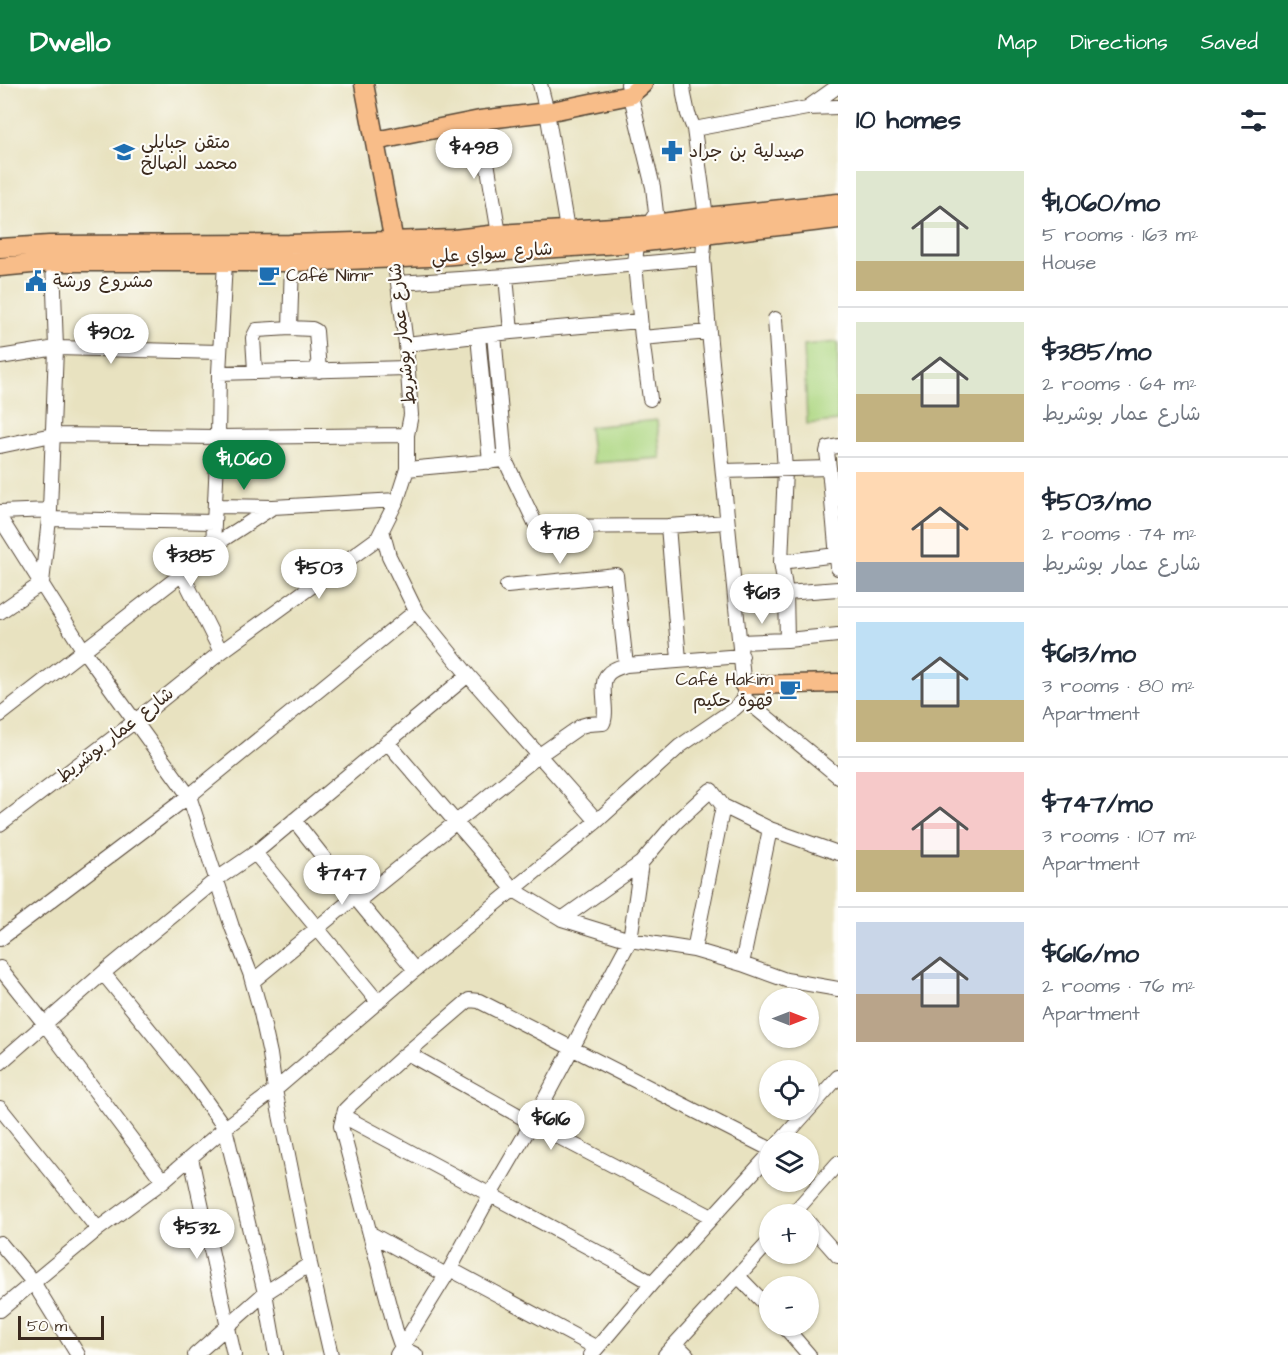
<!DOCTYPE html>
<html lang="en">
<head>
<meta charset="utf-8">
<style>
	:root { --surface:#fff; --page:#f2f2f3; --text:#1f2937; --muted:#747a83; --line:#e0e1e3; --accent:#0b8043 }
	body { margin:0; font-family:"Architects Daughter","Playpen Sans Arabic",sans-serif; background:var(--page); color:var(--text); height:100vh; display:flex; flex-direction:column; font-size:22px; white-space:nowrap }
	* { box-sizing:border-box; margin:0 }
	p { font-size:20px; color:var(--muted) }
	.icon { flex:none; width:33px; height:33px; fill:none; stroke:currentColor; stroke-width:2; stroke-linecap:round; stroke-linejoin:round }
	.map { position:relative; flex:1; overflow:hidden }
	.drawer { display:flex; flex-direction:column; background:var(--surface); width:450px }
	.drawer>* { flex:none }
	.needle { width:39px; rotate:90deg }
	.controls { position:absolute; left:759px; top:904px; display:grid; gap:12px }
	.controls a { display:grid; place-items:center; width:60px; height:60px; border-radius:50%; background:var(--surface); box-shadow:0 2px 4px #0004; font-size:30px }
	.scale { position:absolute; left:18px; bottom:15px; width:86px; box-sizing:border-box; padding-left:6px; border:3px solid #3b2a1e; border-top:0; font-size:16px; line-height:21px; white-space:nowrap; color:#3b2a1e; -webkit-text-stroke:4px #fdfcf7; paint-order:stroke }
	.price { position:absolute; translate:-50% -51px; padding:0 14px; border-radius:21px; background:#fff; color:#222; font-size:20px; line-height:39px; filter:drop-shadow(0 2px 3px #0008) }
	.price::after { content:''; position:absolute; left:50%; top:36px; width:18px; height:14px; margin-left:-9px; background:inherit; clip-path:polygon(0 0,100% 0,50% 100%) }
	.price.selected { background:var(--accent); color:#fff }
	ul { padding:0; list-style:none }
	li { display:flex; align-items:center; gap:18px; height:150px; padding:0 18px }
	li+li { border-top:2px solid var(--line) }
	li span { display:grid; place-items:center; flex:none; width:168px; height:120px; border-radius:0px; color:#555 }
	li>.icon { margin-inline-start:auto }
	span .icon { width:72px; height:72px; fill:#fffc; stroke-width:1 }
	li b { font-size:26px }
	h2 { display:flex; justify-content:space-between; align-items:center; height:72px; padding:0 18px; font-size:26px }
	header { display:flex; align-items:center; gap:36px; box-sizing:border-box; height:84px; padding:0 30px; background:var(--accent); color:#fff }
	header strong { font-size:28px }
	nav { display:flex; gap:33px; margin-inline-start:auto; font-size:21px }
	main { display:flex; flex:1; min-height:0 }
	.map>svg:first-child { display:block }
	.green { fill:#add782; stroke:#748050; stroke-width:1.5 }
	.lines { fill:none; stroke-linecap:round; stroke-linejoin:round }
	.minor-casing { stroke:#554636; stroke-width:16 }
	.major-casing { stroke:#554636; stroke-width:21 }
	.minor { stroke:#fff; stroke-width:14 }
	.major { stroke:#f8bd89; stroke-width:18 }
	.labels { text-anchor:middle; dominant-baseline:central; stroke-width:4.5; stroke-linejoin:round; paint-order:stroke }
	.poi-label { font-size:18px; fill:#3b2a1e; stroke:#fdfcf7; text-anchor:start }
	.street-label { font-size:18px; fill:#3b2a1e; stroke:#fdfcf7 }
</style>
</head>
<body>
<header>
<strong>Dwello</strong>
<nav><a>Map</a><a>Directions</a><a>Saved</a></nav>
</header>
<main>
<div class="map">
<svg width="838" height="1271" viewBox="0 0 838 1271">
	<rect width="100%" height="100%" fill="#fdfcf7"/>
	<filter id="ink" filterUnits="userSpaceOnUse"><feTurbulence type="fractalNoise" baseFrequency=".0167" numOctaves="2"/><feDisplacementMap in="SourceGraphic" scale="12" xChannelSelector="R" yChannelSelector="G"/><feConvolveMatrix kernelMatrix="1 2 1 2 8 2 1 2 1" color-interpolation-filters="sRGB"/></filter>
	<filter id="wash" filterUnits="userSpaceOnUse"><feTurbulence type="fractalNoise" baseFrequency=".008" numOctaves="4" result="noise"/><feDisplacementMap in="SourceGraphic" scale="24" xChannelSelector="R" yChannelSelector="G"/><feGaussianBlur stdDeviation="1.35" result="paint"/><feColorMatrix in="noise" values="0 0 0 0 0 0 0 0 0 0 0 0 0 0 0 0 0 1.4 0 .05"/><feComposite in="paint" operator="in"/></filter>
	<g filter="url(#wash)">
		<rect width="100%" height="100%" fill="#e8e2c0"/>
		<path class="green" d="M838 258V337L807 340 804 261Z
			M657 336 661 374 593 379 589 343Z"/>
	</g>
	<g filter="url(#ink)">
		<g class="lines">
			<defs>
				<path id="minor" d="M540 0 547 28 567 145
					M628 0 653 103 656 129 637 159 635 180 642 254 650 315
					M807 24 838 2
					M480 36 499 150
					M694 45 807 24 838 23
					M506 192 511 248
					M398 199 506 192 703 174
					M775 235 785 386 781 478 786 509 787 556 838 551
					M290 244 312 245 316 247 319 287
					M494 250 505 376
					M478 252 490 378
					M642 254 709 248
					M406 260 511 248 640 237
					M0 273 56 264 220 268
					M255 287 253 254 257 246 290 244 292 178 291 168
					M219 289 407 284
					M0 362 52 351 218 353 407 351
					M829 384 827 368 828 364 838 362
					M407 385 505 376 537 443 668 442 727 438
					M723 387 829 384 838 484
					M215 422 273 423
					M0 428 50 426
					M0 434 84 567 189 712 232 843 250 889 261 929 270 970 275 1006 310 1180 331 1271
					M49 435 214 438
					M668 442 679 576
					M382 446 389 472 416 527 468 591 597 737
					M213 462 218 353 219 289 225 178
					M781 478 836 471
					M182 490 221 568
					M507 502 616 491 626 581 742 572
					M786 509 838 505
					M0 528 42 499 50 426 56 264 53 178
					M740 558 787 556
					M745 615 838 692
					M0 631 182 490 213 462 273 423 397 416
					M387 658 514 806 562 835 630 856 694 866 742 880 786 896 838 905
					M294 736 358 817 415 886
					M0 740 134 638 221 568 378 454 397 416 407 385V351L411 331 406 260 398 199 393 174
					M255 769 378 918
					M358 817 538 672 581 642 588 640 603 639C609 626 598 599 608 590 612 585 620 583 626 581
					M562 835 641 779
					M0 855 189 712 416 527
					M694 866 723 722
					M742 880 770 745
					M0 884 44 939 163 1097
					M103 889 192 998 225 1044 265 1209 276 1271
					M253 897 355 813
					M407 969 532 1039 712 1133
					M0 979 103 889 217 795 255 769 468 591
					M0 1024 98 1145
					M343 1032 620 1180 652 1199
					M779 1059 838 993
					M191 1074 234 1271
					M792 1131 838 1079
					M808 1138 838 1172
					M371 1150 446 1191
					M0 1159 33 1198 78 1271
					M450 1185 597 1264
					M738 1192 770 1225
					M0 1226 98 1145 163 1097 225 1044 275 1006 415 886 597 737 680 662 734 625 745 615 709 248 703 174 706 133 694 45 688 30 684 11 683 0
					M784 1242 809 1271
					M676 1260 687 1271
					M195 1271 265 1209 310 1180
					M397 1271 450 1185 490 1111 532 1039 630 856 641 779 676 738 711 706 723 722 770 745 838 769
					M416 1271 402 1264 396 1247 341 1042 345 1026 351 1020 407 969 469 916 479 917 770 1065
					M591 1271 652 1199 770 1070
					M665 1271 770 1157"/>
				<path id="major" d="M364 0 394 158 393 169
					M375 57 480 36 547 28 630 11 643 0
					M0 164 49 161 289 160 454 155 499 150 647 141 706 133 838 119
					M0 183 53 178H292L429 173 476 169 637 159 838 135
					M744 601 838 599"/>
			</defs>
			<use href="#minor" class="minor-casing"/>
			<use href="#major" class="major-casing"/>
			<use href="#minor" class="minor"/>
			<use href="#major" class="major"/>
		</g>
	</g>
	<defs>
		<symbol id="pharmacy-bare" viewBox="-9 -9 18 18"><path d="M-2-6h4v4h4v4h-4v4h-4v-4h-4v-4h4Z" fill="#1f6fb2" stroke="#fdfcf7" stroke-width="2.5" paint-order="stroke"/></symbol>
		<symbol id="school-bare" viewBox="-9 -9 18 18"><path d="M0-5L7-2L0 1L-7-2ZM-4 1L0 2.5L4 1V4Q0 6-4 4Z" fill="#1f6fb2" stroke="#fdfcf7" stroke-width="2.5" paint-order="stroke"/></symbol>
		<symbol id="cafe-bare" viewBox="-9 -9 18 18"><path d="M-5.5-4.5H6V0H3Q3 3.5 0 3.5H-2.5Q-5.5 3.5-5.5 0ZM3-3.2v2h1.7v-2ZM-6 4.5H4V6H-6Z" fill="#1f6fb2" stroke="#fdfcf7" stroke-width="2.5" paint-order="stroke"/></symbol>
		<symbol id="civic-bare" viewBox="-9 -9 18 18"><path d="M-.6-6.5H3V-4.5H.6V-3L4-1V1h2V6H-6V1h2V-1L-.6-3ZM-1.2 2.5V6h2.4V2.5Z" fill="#1f6fb2" stroke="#fdfcf7" stroke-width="2.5" paint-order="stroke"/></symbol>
	</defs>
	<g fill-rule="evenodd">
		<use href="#pharmacy-bare" x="657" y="52" width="30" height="30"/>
		<use href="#school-bare" x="109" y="53" width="30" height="30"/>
		<use href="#cafe-bare" x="254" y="176" width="30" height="30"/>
		<use href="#civic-bare" x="21" y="182" width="30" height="30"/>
		<use href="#cafe-bare" x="775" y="590" width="30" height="30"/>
	</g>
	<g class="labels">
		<g class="poi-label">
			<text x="141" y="58">متقن جبايلي<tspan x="141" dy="21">محمد الصالح</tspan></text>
			<text x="689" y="67">صيدلية بن جراد</text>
			<text x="286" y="191">Café Nimr</text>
			<text x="53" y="197">مشروع ورشة</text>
			<text x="773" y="595" text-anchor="end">Café Hakim<tspan x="773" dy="21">قهوة حكيم</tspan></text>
		</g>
		<g class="street-label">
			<text transform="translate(492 169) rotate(-4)">شارع سواي علي</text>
			<text transform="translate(402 250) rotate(-96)">شارع عمار بوشريط</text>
			<text transform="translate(115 651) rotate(-38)">شارع عمار بوشريط</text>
		</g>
	</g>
</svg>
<div class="controls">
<a><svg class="needle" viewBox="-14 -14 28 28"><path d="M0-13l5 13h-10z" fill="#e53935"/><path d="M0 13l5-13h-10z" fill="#747a83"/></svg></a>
<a><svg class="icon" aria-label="locate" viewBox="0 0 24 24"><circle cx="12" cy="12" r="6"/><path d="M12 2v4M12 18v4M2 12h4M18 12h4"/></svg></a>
<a><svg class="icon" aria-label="layers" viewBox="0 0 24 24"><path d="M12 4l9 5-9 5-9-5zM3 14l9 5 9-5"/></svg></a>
<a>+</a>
<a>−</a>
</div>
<div class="scale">50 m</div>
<b class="price" style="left:474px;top:96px">$498</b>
<b class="price" style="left:111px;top:281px">$902</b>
<b class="price selected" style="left:244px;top:407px">$1,060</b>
<b class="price" style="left:560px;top:481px">$718</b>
<b class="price" style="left:191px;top:504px">$385</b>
<b class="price" style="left:319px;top:516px">$503</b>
<b class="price" style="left:762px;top:541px">$613</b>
<b class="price" style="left:342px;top:822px">$747</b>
<b class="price" style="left:551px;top:1067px">$616</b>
<b class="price" style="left:197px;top:1176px">$532</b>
</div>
<section class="drawer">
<h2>10 homes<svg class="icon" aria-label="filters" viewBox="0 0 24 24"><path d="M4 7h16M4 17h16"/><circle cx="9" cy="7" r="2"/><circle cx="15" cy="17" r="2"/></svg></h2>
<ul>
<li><span style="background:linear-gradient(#dfe7d0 75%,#c2b280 0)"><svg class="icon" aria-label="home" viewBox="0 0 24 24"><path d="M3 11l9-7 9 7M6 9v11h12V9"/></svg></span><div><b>$1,060/mo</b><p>5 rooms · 163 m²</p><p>House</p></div></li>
<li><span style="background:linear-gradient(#dfe7d0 60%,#c2b280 0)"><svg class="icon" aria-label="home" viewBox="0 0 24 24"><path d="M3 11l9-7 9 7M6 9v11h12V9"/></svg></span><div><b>$385/mo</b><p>2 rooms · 64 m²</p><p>شارع عمار بوشريط</p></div></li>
<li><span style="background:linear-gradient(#ffd9b3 75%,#9aa5b1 0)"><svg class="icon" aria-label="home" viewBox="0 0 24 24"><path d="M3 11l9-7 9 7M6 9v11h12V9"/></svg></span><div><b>$503/mo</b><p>2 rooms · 74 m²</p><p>شارع عمار بوشريط</p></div></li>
<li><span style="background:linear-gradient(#bfe0f5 65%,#c2b280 0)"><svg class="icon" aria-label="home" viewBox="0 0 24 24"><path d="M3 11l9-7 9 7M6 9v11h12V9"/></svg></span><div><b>$613/mo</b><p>3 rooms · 80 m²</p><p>Apartment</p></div></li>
<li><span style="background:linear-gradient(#f6c9c9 65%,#c2b280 0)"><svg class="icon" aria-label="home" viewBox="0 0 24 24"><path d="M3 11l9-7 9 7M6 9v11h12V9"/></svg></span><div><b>$747/mo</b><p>3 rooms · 107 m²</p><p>Apartment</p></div></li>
<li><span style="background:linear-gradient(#c9d6e8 60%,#b9a48a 0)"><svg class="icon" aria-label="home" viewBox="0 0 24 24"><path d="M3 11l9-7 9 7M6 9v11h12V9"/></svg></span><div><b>$616/mo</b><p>2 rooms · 76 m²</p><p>Apartment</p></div></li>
</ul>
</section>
</main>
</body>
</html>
